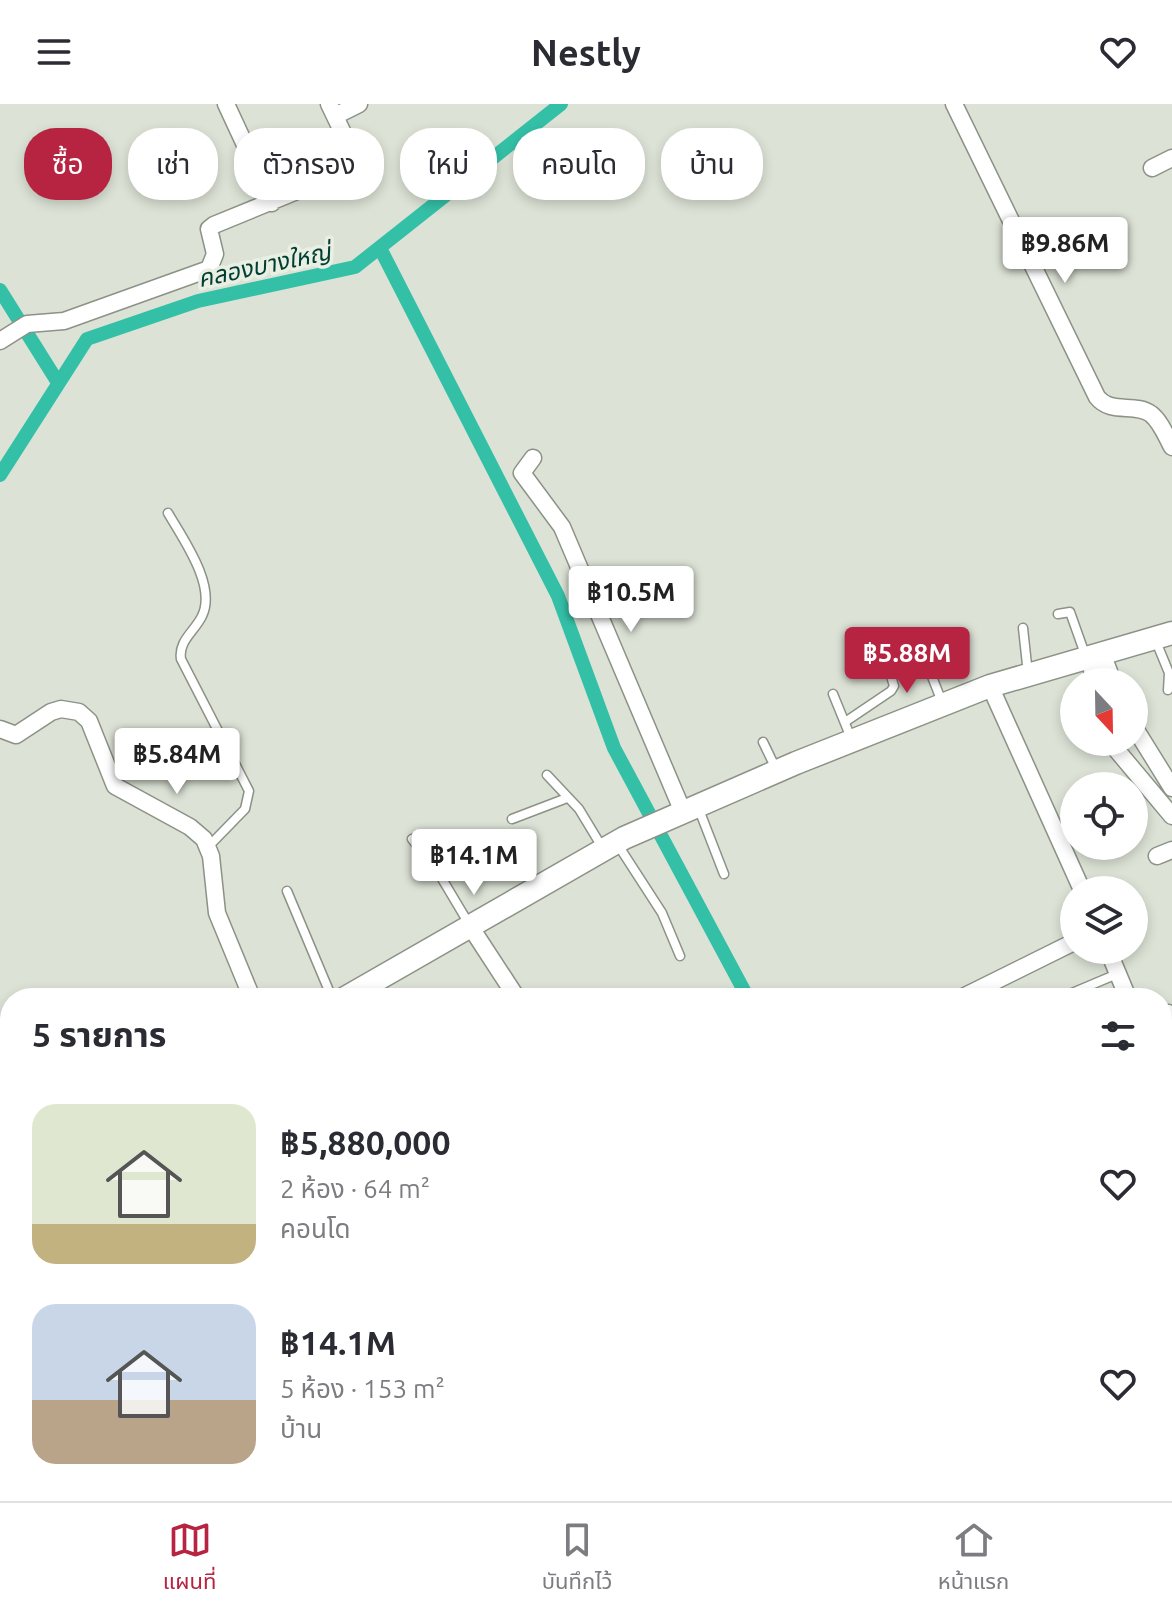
<!DOCTYPE html>
<html lang="th">
<head>
<meta charset="utf-8">
<style>
	:root { --surface:#fff; --page:#f2f2f3; --text:#2b2b33; --muted:#7c7c81; --line:#e1e1e2; --accent:#b62442 }
	body { margin:0; font-family:Ubuntu,"Noto Sans Thai",sans-serif; background:var(--page); color:var(--text); height:100vh; display:flex; flex-direction:column; font-size:30px; white-space:nowrap }
	* { box-sizing:border-box; margin:0 }
	p { font-size:26px; color:var(--muted) }
	.icon { flex:none; width:44px; height:44px; fill:none; stroke:currentColor; stroke-width:2; stroke-linecap:round; stroke-linejoin:round }
	.map { position:relative; flex:1; overflow:hidden }
	.sheet { position:absolute; left:0px; top:884px; width:1172px; height:514px; display:flex; flex-direction:column; background:var(--surface); border-radius:32px 32px 0 0; box-shadow:0 4px 12px #0003 }
	.sheet>* { flex:none }
	.guide { position:absolute; left:24px; top:24px; width:1124px; height:72px; display:flex; gap:16px }
	.needle { width:52px; rotate:158deg }
	.fabs { position:absolute; left:1060px; top:564px; display:grid; gap:16px }
	.fabs a { display:grid; place-items:center; width:88px; height:88px; border-radius:50%; background:var(--surface); box-shadow:0 4px 12px #0003; font-size:40px }
	.price { position:absolute; translate:-50% -68px; padding:0 18px; border-radius:8px; background:#fff; color:#222; font-size:26px; line-height:52px; filter:drop-shadow(0 2px 4px #0008) }
	.price::after { content:''; position:absolute; left:50%; top:48px; width:24px; height:18px; margin-left:-12px; background:inherit; clip-path:polygon(0 0,100% 0,50% 100%) }
	.price.selected { background:var(--accent); color:#fff }
	ul { padding:0; list-style:none }
	li { display:flex; align-items:center; gap:24px; height:200px; padding:0 32px }
	li span { display:grid; place-items:center; flex:none; width:224px; height:160px; border-radius:24px; color:#555 }
	li>.icon { margin-inline-start:auto }
	span .icon { width:96px; height:96px; fill:#fffc; stroke-width:1 }
	li b { font-size:34px }
	h2 { display:flex; justify-content:space-between; align-items:center; height:96px; padding:0 32px; font-size:34px }
	.chip { padding:0 28px; border-radius:32px; background:var(--surface); box-shadow:0 4px 12px #0003; font-size:28px; line-height:72px }
	.chip.selected { background:var(--accent); color:#fff }
	header { display:flex; justify-content:space-between; align-items:center; height:104px; padding:0 32px; background:var(--surface); font-size:36px; font-weight:700 }
	.dock { display:flex; justify-content:space-around; align-items:center; height:112px; border-top:2px solid var(--line); background:var(--surface); font-size:22px; color:var(--muted) }
	.dock a { display:grid; justify-items:center; gap:4px }
	.dock .selected { color:var(--accent) }
	.map>svg:first-child { display:block }
	.lines { fill:none; stroke-linecap:round; stroke-linejoin:round }
	.canal { stroke:#34c0a7; stroke-width:14 }
	.lane-casing { stroke:#8b9286; stroke-width:11 }
	.street-casing { stroke:#8b9286; stroke-width:19 }
	.secondary-casing { stroke:#8b9286; stroke-width:25 }
	.lane { stroke:#fff; stroke-width:8 }
	.street { stroke:#fff; stroke-width:16 }
	.secondary { stroke:#fff; stroke-width:22 }
	.labels { text-anchor:middle; dominant-baseline:central; stroke-width:7; stroke-linejoin:round; paint-order:stroke }
	.water-label { font-size:24px; font-style:italic; fill:#003d33; stroke:#e9f0e3 }
</style>
</head>
<body>
<header><svg class="icon" aria-label="menu" viewBox="0 0 24 24"><path d="M4 6h16M4 12h16M4 18h16"/></svg>Nestly<svg class="icon" aria-label="heart" viewBox="0 0 24 24"><path d="M12 20l-8-8c-3-5 5-10 8-4 3-6 11-1 8 4z"/></svg></header>
<div class="map">
<svg width="1172" height="1397" viewBox="0 0 1172 1397">
	<rect width="100%" height="100%" fill="#dce3d6"/>
	<g class="lines">
		<path class="canal" d="M380 144 558 492 614 644 748 894
			M0 186 57 277
			M0 371 87 235 198 197 355 163 561 0
			M995 1388 1000 1397"/>
		<defs>
			<path id="lane" d="M168 409C183 435 217 482 202 512 195 527 178 537 181 555L249 687 245 705 208 743
				M1058 510 1070 508 1086 553
				M1023 524 1028 570
				M1155 535 1169 569 1168 586
				M929 565 942 598
				M833 590 851 634
				M845 618 891 587 894 582 890 569
				M763 638 777 667
				M547 671 579 705 602 743
				M698 703 724 770
				M512 715 567 694
				M412 735 441 773 469 820
				M618 741 662 809 680 852
				M287 787 332 894
				M1072 889 1117 870
				M1169 905 1172 910
				M1162 948 1172 944
				M0 1030 10 1051"/>
			<path id="street" d="M226 0 272 99
				M954 0 1097 293C1111 311 1135 298 1151 310 1161 318 1166 332 1172 343
				M335 12 359 0
				M1152 64 1172 54
				M0 237 27 220 64 217 209 165 215 150 209 125 214 121 353 64 355 54 329 0
				M533 354 522 369 562 423 683 708
				M1102 549 1113 578
				M1091 552 1093 578
				M990 582 1082 786
				M0 625 16 631 51 608 61 605 79 608 89 617 115 682 190 723 204 735 211 752 217 809 252 894
				M1136 626 1172 684
				M1110 638 1172 712
				M1157 752 1172 746
				M470 822 517 894
				M1108 846 1128 894
				M961 894 1074 838
				M1162 973 1172 997
				M1162 1157 1172 1151"/>
			<path id="secondary" d="M345 894 624 734 796 659 990 582 1172 529
				M0 1028 10 1024"/>
		</defs>
		<use href="#lane" class="lane-casing"/>
		<use href="#street" class="street-casing"/>
		<use href="#secondary" class="secondary-casing"/>
		<use href="#lane" class="lane"/>
		<use href="#street" class="street"/>
		<use href="#secondary" class="secondary"/>
	</g>
	<g class="labels">
		<g class="water-label">
			<text transform="translate(264 161) rotate(-12)">คลองบางใหญ่</text>
		</g>
	</g>
</svg>
<div class="fabs">
<a><svg class="needle" viewBox="-14 -14 28 28"><path d="M0-13l5 13h-10z" fill="#e53935"/><path d="M0 13l5-13h-10z" fill="#7c7c81"/></svg></a>
<a><svg class="icon" aria-label="locate" viewBox="0 0 24 24"><circle cx="12" cy="12" r="6"/><path d="M12 2v4M12 18v4M2 12h4M18 12h4"/></svg></a>
<a><svg class="icon" aria-label="layers" viewBox="0 0 24 24"><path d="M12 4l9 5-9 5-9-5zM3 14l9 5 9-5"/></svg></a>
</div>
<b class="price" style="left:1065px;top:181px">฿9.86M</b>
<b class="price" style="left:631px;top:530px">฿10.5M</b>
<b class="price selected" style="left:907px;top:591px">฿5.88M</b>
<b class="price" style="left:177px;top:692px">฿5.84M</b>
<b class="price" style="left:474px;top:793px">฿14.1M</b>
<div class="guide">
<a class="chip selected">ซื้อ</a>
<a class="chip">เช่า</a>
<a class="chip">ตัวกรอง</a>
<a class="chip">ใหม่</a>
<a class="chip">คอนโด</a>
<a class="chip">บ้าน</a>
</div>
<section class="sheet">
<h2>5 รายการ<svg class="icon" aria-label="filters" viewBox="0 0 24 24"><path d="M4 7h16M4 17h16"/><circle cx="9" cy="7" r="2"/><circle cx="15" cy="17" r="2"/></svg></h2>
<ul>
<li><span style="background:linear-gradient(#dfe7d0 75%,#c2b280 0)"><svg class="icon" aria-label="home" viewBox="0 0 24 24"><path d="M3 11l9-7 9 7M6 9v11h12V9"/></svg></span><div><b>฿5,880,000</b><p>2 ห้อง · 64 m²</p><p>คอนโด</p></div><svg class="icon" aria-label="heart" viewBox="0 0 24 24"><path d="M12 20l-8-8c-3-5 5-10 8-4 3-6 11-1 8 4z"/></svg></li>
<li><span style="background:linear-gradient(#c9d6e8 60%,#b9a48a 0)"><svg class="icon" aria-label="home" viewBox="0 0 24 24"><path d="M3 11l9-7 9 7M6 9v11h12V9"/></svg></span><div><b>฿14.1M</b><p>5 ห้อง · 153 m²</p><p>บ้าน</p></div><svg class="icon" aria-label="heart" viewBox="0 0 24 24"><path d="M12 20l-8-8c-3-5 5-10 8-4 3-6 11-1 8 4z"/></svg></li>
</ul>
</section>
</div>
<nav class="dock">
<a class="selected"><svg class="icon" aria-label="map" viewBox="0 0 24 24"><path d="M3 6l6-2 6 2 6-2v14l-6 2-6-2-6 2zM9 4v14M15 6v14"/></svg>แผนที่</a>
<a><svg class="icon" aria-label="saved" viewBox="0 0 24 24"><path d="M7 4h10v16l-5-4-5 4z"/></svg>บันทึกไว้</a>
<a><svg class="icon" aria-label="home" viewBox="0 0 24 24"><path d="M3 11l9-7 9 7M6 9v11h12V9"/></svg>หน้าแรก</a>
</nav>
</body>
</html>
